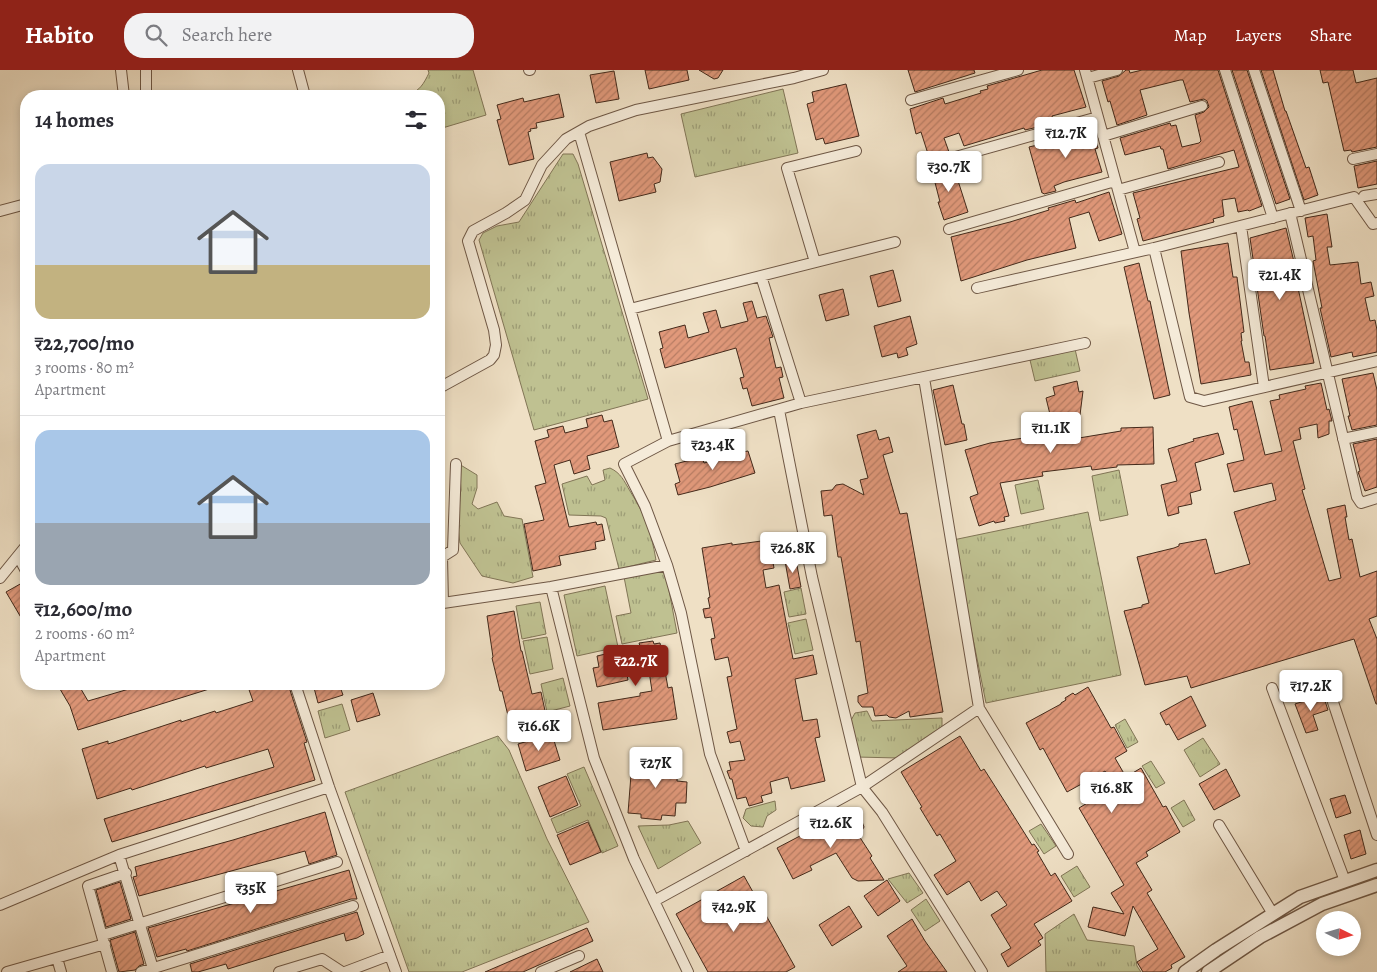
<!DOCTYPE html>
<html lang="en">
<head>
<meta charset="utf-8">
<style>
	:root { --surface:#fff; --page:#f2f2f3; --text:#2b2b33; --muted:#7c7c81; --line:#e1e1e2; --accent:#8f2418 }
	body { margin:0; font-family:Alegreya,serif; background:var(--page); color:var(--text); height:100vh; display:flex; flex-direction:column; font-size:19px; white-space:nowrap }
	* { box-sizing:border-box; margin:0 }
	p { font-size:16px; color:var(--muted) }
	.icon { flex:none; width:28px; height:28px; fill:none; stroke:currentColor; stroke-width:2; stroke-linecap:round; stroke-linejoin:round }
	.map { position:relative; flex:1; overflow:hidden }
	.sheet { position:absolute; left:20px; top:20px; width:425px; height:600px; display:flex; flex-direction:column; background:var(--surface); border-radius:20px; box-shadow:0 2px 8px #0003 }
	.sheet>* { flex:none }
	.needle { width:32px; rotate:95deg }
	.buttons { position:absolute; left:1316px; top:841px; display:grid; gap:10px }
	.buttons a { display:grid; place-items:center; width:45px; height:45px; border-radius:50%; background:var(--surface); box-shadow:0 2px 8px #0003; font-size:25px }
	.price { position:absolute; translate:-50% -42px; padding:0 11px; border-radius:5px; background:#fff; color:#222; font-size:16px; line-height:32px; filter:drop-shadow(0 1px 2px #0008) }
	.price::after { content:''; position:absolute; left:50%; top:30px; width:15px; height:11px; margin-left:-8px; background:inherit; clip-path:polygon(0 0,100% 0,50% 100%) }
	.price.selected { background:var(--accent); color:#fff }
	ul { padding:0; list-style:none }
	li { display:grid; align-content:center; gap:10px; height:265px; padding:0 15px }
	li+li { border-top:1px solid var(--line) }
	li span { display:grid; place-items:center; height:155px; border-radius:15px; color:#555 }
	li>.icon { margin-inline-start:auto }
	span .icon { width:90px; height:90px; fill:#fffc; stroke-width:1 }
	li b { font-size:21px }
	h2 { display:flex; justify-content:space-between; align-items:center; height:60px; padding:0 15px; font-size:21px }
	header { display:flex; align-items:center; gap:30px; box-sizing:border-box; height:70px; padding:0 25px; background:var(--accent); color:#fff }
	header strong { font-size:24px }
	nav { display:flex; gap:28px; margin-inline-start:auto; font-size:18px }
	.search { width:350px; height:45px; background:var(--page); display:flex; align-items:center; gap:12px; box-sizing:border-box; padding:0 18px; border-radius:20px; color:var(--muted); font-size:19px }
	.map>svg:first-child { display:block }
	.grass { fill:url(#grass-tufts); stroke:#817556 }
	.building { fill:url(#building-hatch); stroke:#43291a }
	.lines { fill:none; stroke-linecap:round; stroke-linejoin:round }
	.minor-casing { stroke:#6e5745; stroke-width:12 }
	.tertiary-casing { stroke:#6e5745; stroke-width:15 }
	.minor { stroke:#f5ebd9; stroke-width:10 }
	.tertiary { stroke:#f5ebd9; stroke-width:12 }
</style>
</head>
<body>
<header>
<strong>Habito</strong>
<div class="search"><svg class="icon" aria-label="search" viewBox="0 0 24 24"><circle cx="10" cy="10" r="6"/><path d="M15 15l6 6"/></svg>Search here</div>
<nav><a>Map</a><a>Layers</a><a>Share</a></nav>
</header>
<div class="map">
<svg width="1377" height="902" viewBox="0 0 1377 902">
	<defs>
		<pattern id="grass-tufts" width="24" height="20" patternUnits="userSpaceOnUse" patternTransform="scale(1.25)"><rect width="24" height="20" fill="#bfc191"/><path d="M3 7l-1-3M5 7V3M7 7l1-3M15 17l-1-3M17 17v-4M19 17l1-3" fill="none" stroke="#9d9d76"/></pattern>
		<pattern id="building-hatch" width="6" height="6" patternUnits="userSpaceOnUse" patternTransform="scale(1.25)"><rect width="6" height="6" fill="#e1997b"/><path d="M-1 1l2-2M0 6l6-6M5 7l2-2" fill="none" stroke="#b87d64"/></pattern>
	</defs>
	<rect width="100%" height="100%" fill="#efe0c5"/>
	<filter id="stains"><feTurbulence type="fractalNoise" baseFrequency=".004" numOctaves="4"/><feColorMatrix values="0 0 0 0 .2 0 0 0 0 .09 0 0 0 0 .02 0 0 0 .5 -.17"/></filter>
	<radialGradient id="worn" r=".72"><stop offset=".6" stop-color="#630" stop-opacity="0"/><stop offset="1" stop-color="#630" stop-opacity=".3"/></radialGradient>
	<path class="grass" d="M428 0H473L486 45 439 59V26H409V24C420 21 424 13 429 3Z
		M783 19 798 83 695 107 681 44Z
		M563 84H573L578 94 648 329 534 360 479 170 483 163 497 156 519 152Z
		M1075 279 1080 301 1035 311 1030 290Z
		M459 394 477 405V418L472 434 478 439 497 432 504 446 522 449 533 507 513 513 482 506 460 473 456 444 461 420Z
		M610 398C621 403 624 411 630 421 645 445 651 461 656 490L619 499 606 448 601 446 569 445 562 414 587 406 592 415 605 410 603 400Z
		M1119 400 1128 445 1100 451 1092 406Z
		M1038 410 1044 439 1021 444 1015 415Z
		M1088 442 1121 605 986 633 953 470Z
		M665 499 677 563 622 574 616 546 631 543 624 507Z
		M605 516 618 577 577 586 564 525Z
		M801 518 806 544 789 547 784 522Z
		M540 532 546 564 522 569 516 536Z
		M806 549 813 580 795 584 788 553Z
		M547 567 553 599 530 604 523 571Z
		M563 608 570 636 547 642 541 614Z
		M342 634 350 660 325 668 318 641Z
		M867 641 872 651 942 648V659L899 688 856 687 849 654 855 643Z
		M1125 649 1138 672 1127 678 1115 655Z
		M498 666 509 680 547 769 589 852 462 902H409L345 722Z
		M1203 668 1220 694 1200 707 1184 680Z
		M1151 691 1165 713 1156 718 1142 696Z
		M584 697 618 776 602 783 588 750 557 763 551 749 581 736 567 704Z
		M1184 730 1195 750 1183 757 1171 738Z
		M775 731 776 740 767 746 763 757 751 756 743 748 746 739Z
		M688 751 701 773 658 799 638 756 669 755Z
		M1041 754 1056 776 1044 784 1029 761Z
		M1077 796 1090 817 1074 827 1061 806Z
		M909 803 923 823 907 833 888 809Z
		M926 829 940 851 925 861 911 840Z
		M1074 844 1087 870 1134 876 1137 896 1141 902H1046L1045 864Z"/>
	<path class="building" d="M645 0H687L689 10 649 19Z
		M699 0H723L718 8 714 9Z
		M908 0H974L975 3 915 22Z
		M1042 0H1074L1086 37 1052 46 1053 50 1041 53 1042 56 1025 60 1024 58 964 76 959 63 944 68 949 82 929 87 921 62 916 64 910 39 943 28 945 34 981 23 980 21 988 19 987 16Z
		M1126 0H1129L1130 3 1142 0H1218L1262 136 1249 141 1248 140 1238 142 1235 128 1222 130 1224 146 1213 149 1214 152 1143 171 1137 149 1140 148 1133 123 1239 97 1234 80 1168 99 1163 79H1161L1160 76 1125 85 1120 68 1170 53 1171 56 1176 55 1182 77 1199 73 1201 71 1195 45 1204 42 1209 37 1207 31 1204 29 1190 32 1183 10H1180L1140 20 1147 45 1117 55 1110 31 1108 32 1102 11 1119 6Z
		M1232 0H1247L1290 129 1276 134Z
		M1261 0H1273L1285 41H1286L1306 98 1309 97 1318 125 1304 130Z
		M1320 0H1353L1356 13 1377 8V77L1352 82 1351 80 1344 81 1328 12 1323 13Z
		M614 1 619 29 596 33 590 5Z
		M846 14 859 66 825 74 823 68 816 70 807 34 814 32 812 22Z
		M559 24 564 47 536 53 537 58 530 59 531 61 528 62 534 89 509 95 497 50 501 49 497 35 523 28 524 32Z
		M1092 56 1098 78 1095 79 1102 102 1064 112 1054 116 1056 121 1044 124 1043 123H1042L1029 77 1066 68 1065 66 1076 63 1075 61Z
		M647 83 648 88 653 87 662 99 660 112 654 114 656 122 619 131 610 92Z
		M1377 91V114L1358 118 1354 96Z
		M953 95 968 142 944 150 938 132H940L932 101Z
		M1109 122 1122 164 1099 171 1089 142 1069 148 1076 178 1027 190 961 211 951 167 1010 152 1049 140 1048 138 1075 130 1076 133Z
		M1327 144 1332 177H1327L1330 195 1358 192 1361 214 1371 212 1374 226 1365 228 1370 251 1375 250 1377 260V282L1353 287 1352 282 1331 287 1320 238H1322L1313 191 1316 190 1313 166 1308 167 1305 148Z
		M1286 158 1298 209 1299 213H1297L1314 293 1270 300 1265 266H1264L1250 168Z
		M1228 173 1233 207H1237L1244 262 1241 263 1242 271H1241L1245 292H1249L1251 305 1201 314 1189 243 1181 181Z
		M1139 193 1148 231H1150L1170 325 1154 329 1124 197Z
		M893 200 901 231 878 237 870 206Z
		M843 219 849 245 826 251 819 225Z
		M752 231 757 248 766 246 773 267 769 268 776 298 781 297 783 307 779 308 784 328 752 336 747 318 743 319 740 308 744 307 736 278 665 298 660 279 663 278 659 262 685 255 688 268 709 262 703 243 716 240 721 258 748 251 743 233Z
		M910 246 917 274 906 278 908 285 898 288 897 283 882 287 874 256Z
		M1373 303 1377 320V355L1352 360 1348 346H1350L1342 309Z
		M1077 311 1079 322 1083 321 1080 345H1076L1079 368 1121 361V358L1153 357 1154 394 1117 395V397L1092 400 1091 396 1042 402 1043 406 1000 413 1009 446 1004 447 1005 451 995 453 994 451 979 456 970 427 978 424 965 380 990 373 1037 366V368L1055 365 1046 328 1055 325 1053 317Z
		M1321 313 1327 340 1329 339 1332 351H1329V364L1318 368 1317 354 1299 358 1301 369 1293 371 1305 419 1302 420 1329 511 1341 508 1327 439 1345 435 1347 447H1345L1349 470 1352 469 1360 507 1377 501V546L1369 549 1377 569V634H1376L1354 569 1191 618 1187 606 1145 615 1124 541 1142 537V535L1149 533 1137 487 1174 478 1179 476V474L1206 469 1215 504 1250 494 1234 442 1276 430 1272 413 1234 422 1227 394 1244 390 1237 359 1234 360 1229 337 1252 331 1265 385 1282 381 1270 331 1280 329 1279 325 1306 319 1305 316Z
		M953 315 962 354H964L967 370 945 375 933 320Z
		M602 345 604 352 612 350 619 377 587 386 590 399 574 404 570 390 554 395 569 457 596 452 597 455 602 454 605 470 595 472 596 479 559 486 561 495 533 501 524 454 544 450 535 416 546 413 535 371 549 367 547 360 563 356 565 363 588 357 586 349Z
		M876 360 879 370 889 367 893 382 883 385 900 444 907 443 943 642 910 647 909 641 896 648 889 647 887 645 875 646 873 637H862L858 632V626L868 623 860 571 856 572 841 487H838L832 445 824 446 821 421 832 420 836 415 843 414 864 425 860 410 868 408 857 365Z
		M1218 363 1224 384 1195 393 1201 420 1190 423 1192 434 1178 437 1179 443 1168 446 1161 415 1177 411 1168 379 1194 371 1193 369Z
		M1377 369V417L1365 421 1358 402 1360 401 1353 374Z
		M742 376 743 382 748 381 755 403 710 417 678 425 675 414 680 412 675 394 702 387 704 393 724 388 722 382Z
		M769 470 774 498 763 500 766 518 779 515 793 589 813 585 817 604 795 609 803 651 817 649 820 667 815 668 825 711 791 719 788 707 770 712 772 723 761 726 763 732 749 736 746 727 737 729 732 709H730L727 701 731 700 729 692 745 690 740 671 730 673 727 662 737 659 727 607 732 606 728 587 715 590 711 569 715 568 711 547 705 548 703 539 710 538 708 528 710 527 702 478 732 473V475Z
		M796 490 801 517 790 519 785 491Z
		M22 513 26 520V556L6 522Z
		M514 541 521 581H522L532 624 541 622 547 650 511 658 502 621H500L492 588 493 587 487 546Z
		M653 571 654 574 660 573 668 618 672 617 677 649 603 660 598 633 640 626V623L652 621 649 601 627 605 628 610 597 617 593 598 599 597 597 586 640 576 639 573Z
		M57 614H78L88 631 146 614H222V615L78 660 70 636Z
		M247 614H271L272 619 288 614 307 672 304 673 315 710 112 772 104 749 274 697 268 679 206 698 205 696 132 720 131 718 97 729 82 679 108 671V674L181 650V652L215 641 216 643 253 631Z
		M313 614H339L343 625 318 633Z
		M1088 617 1111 658 1114 657 1127 681 1115 688 1126 707 1141 698 1163 737 1166 736 1180 762 1146 782 1148 786 1136 793 1152 820 1147 823 1185 887 1171 895 1172 898 1165 902H1143L1137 892 1158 879 1133 836 1125 866 1088 857 1093 837 1124 844 1111 823 1124 815 1079 738 1114 717 1105 701 1067 722 1043 678 1040 680 1026 653 1061 634V633L1066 630 1065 628 1073 623 1075 625Z
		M373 623 380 645 357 652 351 630Z
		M1323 625 1328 640 1313 645 1318 660 1306 663 1295 634Z
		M1191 626 1206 656 1178 670 1169 654 1166 655 1160 643Z
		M552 664 560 690 526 701 518 674Z
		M960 666 981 701 984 699 1005 732 1032 775 1034 774 1039 781 1037 782 1051 806 1055 803 1072 831 1034 854 1043 868 1038 871 1041 875 1008 897 1001 884 1011 878 991 845 1007 835 997 821 981 831 969 811 947 825 934 805 956 791 940 764 937 766 920 738 922 737 901 702Z
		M660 686 673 687V695H678L677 711 687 712 686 733H676L675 746 662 745 661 750 641 748V744L628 743 632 692 654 694 655 688H659Z
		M1226 699 1240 726 1214 740 1199 714Z
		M566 706 578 735 550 747 538 717Z
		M1345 725 1351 743 1336 748 1330 729Z
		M325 742 337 785 309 794 305 781 139 826 133 807 137 806 135 797 233 770Z
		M842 742 848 752 856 748 861 749 864 757 859 766 872 786 870 788 884 810 858 811 852 808 836 783 810 796 812 800 793 809 777 778 819 756 818 754 828 748H833Z
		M588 752 601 782 570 795 557 765Z
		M1360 760 1366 784 1351 789 1344 765Z
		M349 800 357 829H351L187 881 186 879 157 887 148 858Z
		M744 806 795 897 786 902H708L676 844Z
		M887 810 900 831 878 846 864 826Z
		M120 812 131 849 106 857 96 820Z
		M849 836 862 857 832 876 819 855Z
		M357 842 364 864 357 868 346 871 344 863 228 899 226 894 198 902H192L190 894Z
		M912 849 925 871 947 902H898L907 896 887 866Z
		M587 858 593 871 523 902H485Z
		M135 862 144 894 139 896 135 900 119 902 110 870Z
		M597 889 603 902H570Z"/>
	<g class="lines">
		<defs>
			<path id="minor" d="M121 0 124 26
				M146 0V26
				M298 0 305 26
				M529 0H530
				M1085 0 1135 182
				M1225 0 1273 148
				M1254 0 1301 141
				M1088 8 1117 0
				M911 30 1018 0
				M579 62 668 371 801 333 1085 273
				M1103 66 1202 36
				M1353 89 1377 84
				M927 95 1098 47
				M1118 120 1219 92
				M1364 126 1377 124
				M0 141 26 134
				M1290 143 1357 427 1361 433 1377 428
				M1241 156 1264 317
				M949 159 1115 111
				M1154 178 1190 327 1204 331 1377 291
				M815 192 787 98 856 81
				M761 206 801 333
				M977 218 1154 178 1354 127 1373 154 1377 153
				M630 239 895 172
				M924 308 979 638
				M439 318 490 290 494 285 496 275 494 260 468 171 473 161 506 143 525 130 542 95 566 69 589 56 636 40 794 8 823 0
				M1343 369 1377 362
				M456 394 453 480 442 487 443 533 551 517 667 495 681 543 710 684 746 781
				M18 486 26 501
				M667 495 645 436 624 394 668 371
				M0 508 26 476
				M551 517 594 688 634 789 688 902
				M295 614 329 717 396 902
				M1328 617 1377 765
				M1272 618 1345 811
				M1219 755 1273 844
				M119 785 154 902
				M654 831 862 717 812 507 779 340
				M0 835 119 785 329 717
				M103 865 337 792
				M57 888 61 902
				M7 902 105 874
				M112 902 88 816 126 803
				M141 902 353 836
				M279 902 322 889 342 902
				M345 902 390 885
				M541 902 579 886
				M982 902 882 742 862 717 979 638 1068 784"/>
			<path id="tertiary" d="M1185 902 1216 880 1300 827 1377 800
				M1208 902 1260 867 1322 834 1377 815"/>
		</defs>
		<use href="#minor" class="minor-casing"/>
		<use href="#tertiary" class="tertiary-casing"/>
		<use href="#minor" class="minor"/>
		<use href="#tertiary" class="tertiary"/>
	</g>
	<rect width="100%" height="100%" filter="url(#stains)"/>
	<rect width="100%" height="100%" fill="url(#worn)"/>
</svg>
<div class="buttons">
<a><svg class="needle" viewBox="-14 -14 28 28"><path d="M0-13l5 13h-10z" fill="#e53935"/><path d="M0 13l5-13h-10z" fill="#7c7c81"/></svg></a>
</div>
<b class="price" style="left:1066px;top:89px">₹12.7K</b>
<b class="price" style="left:949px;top:123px">₹30.7K</b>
<b class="price" style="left:1280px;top:231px">₹21.4K</b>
<b class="price" style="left:1051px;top:384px">₹11.1K</b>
<b class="price" style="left:713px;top:401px">₹23.4K</b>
<b class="price" style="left:793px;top:504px">₹26.8K</b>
<b class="price selected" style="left:636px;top:617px">₹22.7K</b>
<b class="price" style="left:1311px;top:642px">₹17.2K</b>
<b class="price" style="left:539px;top:682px">₹16.6K</b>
<b class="price" style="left:656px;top:719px">₹27K</b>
<b class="price" style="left:1112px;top:744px">₹16.8K</b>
<b class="price" style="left:831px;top:779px">₹12.6K</b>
<b class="price" style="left:251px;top:844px">₹35K</b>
<b class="price" style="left:734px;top:863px">₹42.9K</b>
<section class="sheet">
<h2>14 homes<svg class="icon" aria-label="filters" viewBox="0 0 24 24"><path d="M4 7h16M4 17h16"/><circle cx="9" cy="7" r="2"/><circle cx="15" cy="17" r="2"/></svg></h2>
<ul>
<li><span style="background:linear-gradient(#c9d6e8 65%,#c2b280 0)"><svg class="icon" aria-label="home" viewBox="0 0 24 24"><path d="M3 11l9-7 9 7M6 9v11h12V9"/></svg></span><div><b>₹22,700/mo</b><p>3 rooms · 80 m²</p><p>Apartment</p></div></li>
<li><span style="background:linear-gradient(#a9c7e8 60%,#9aa5b1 0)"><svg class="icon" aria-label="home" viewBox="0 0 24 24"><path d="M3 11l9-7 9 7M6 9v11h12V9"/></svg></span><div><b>₹12,600/mo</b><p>2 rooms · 60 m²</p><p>Apartment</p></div></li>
</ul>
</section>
</div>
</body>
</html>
